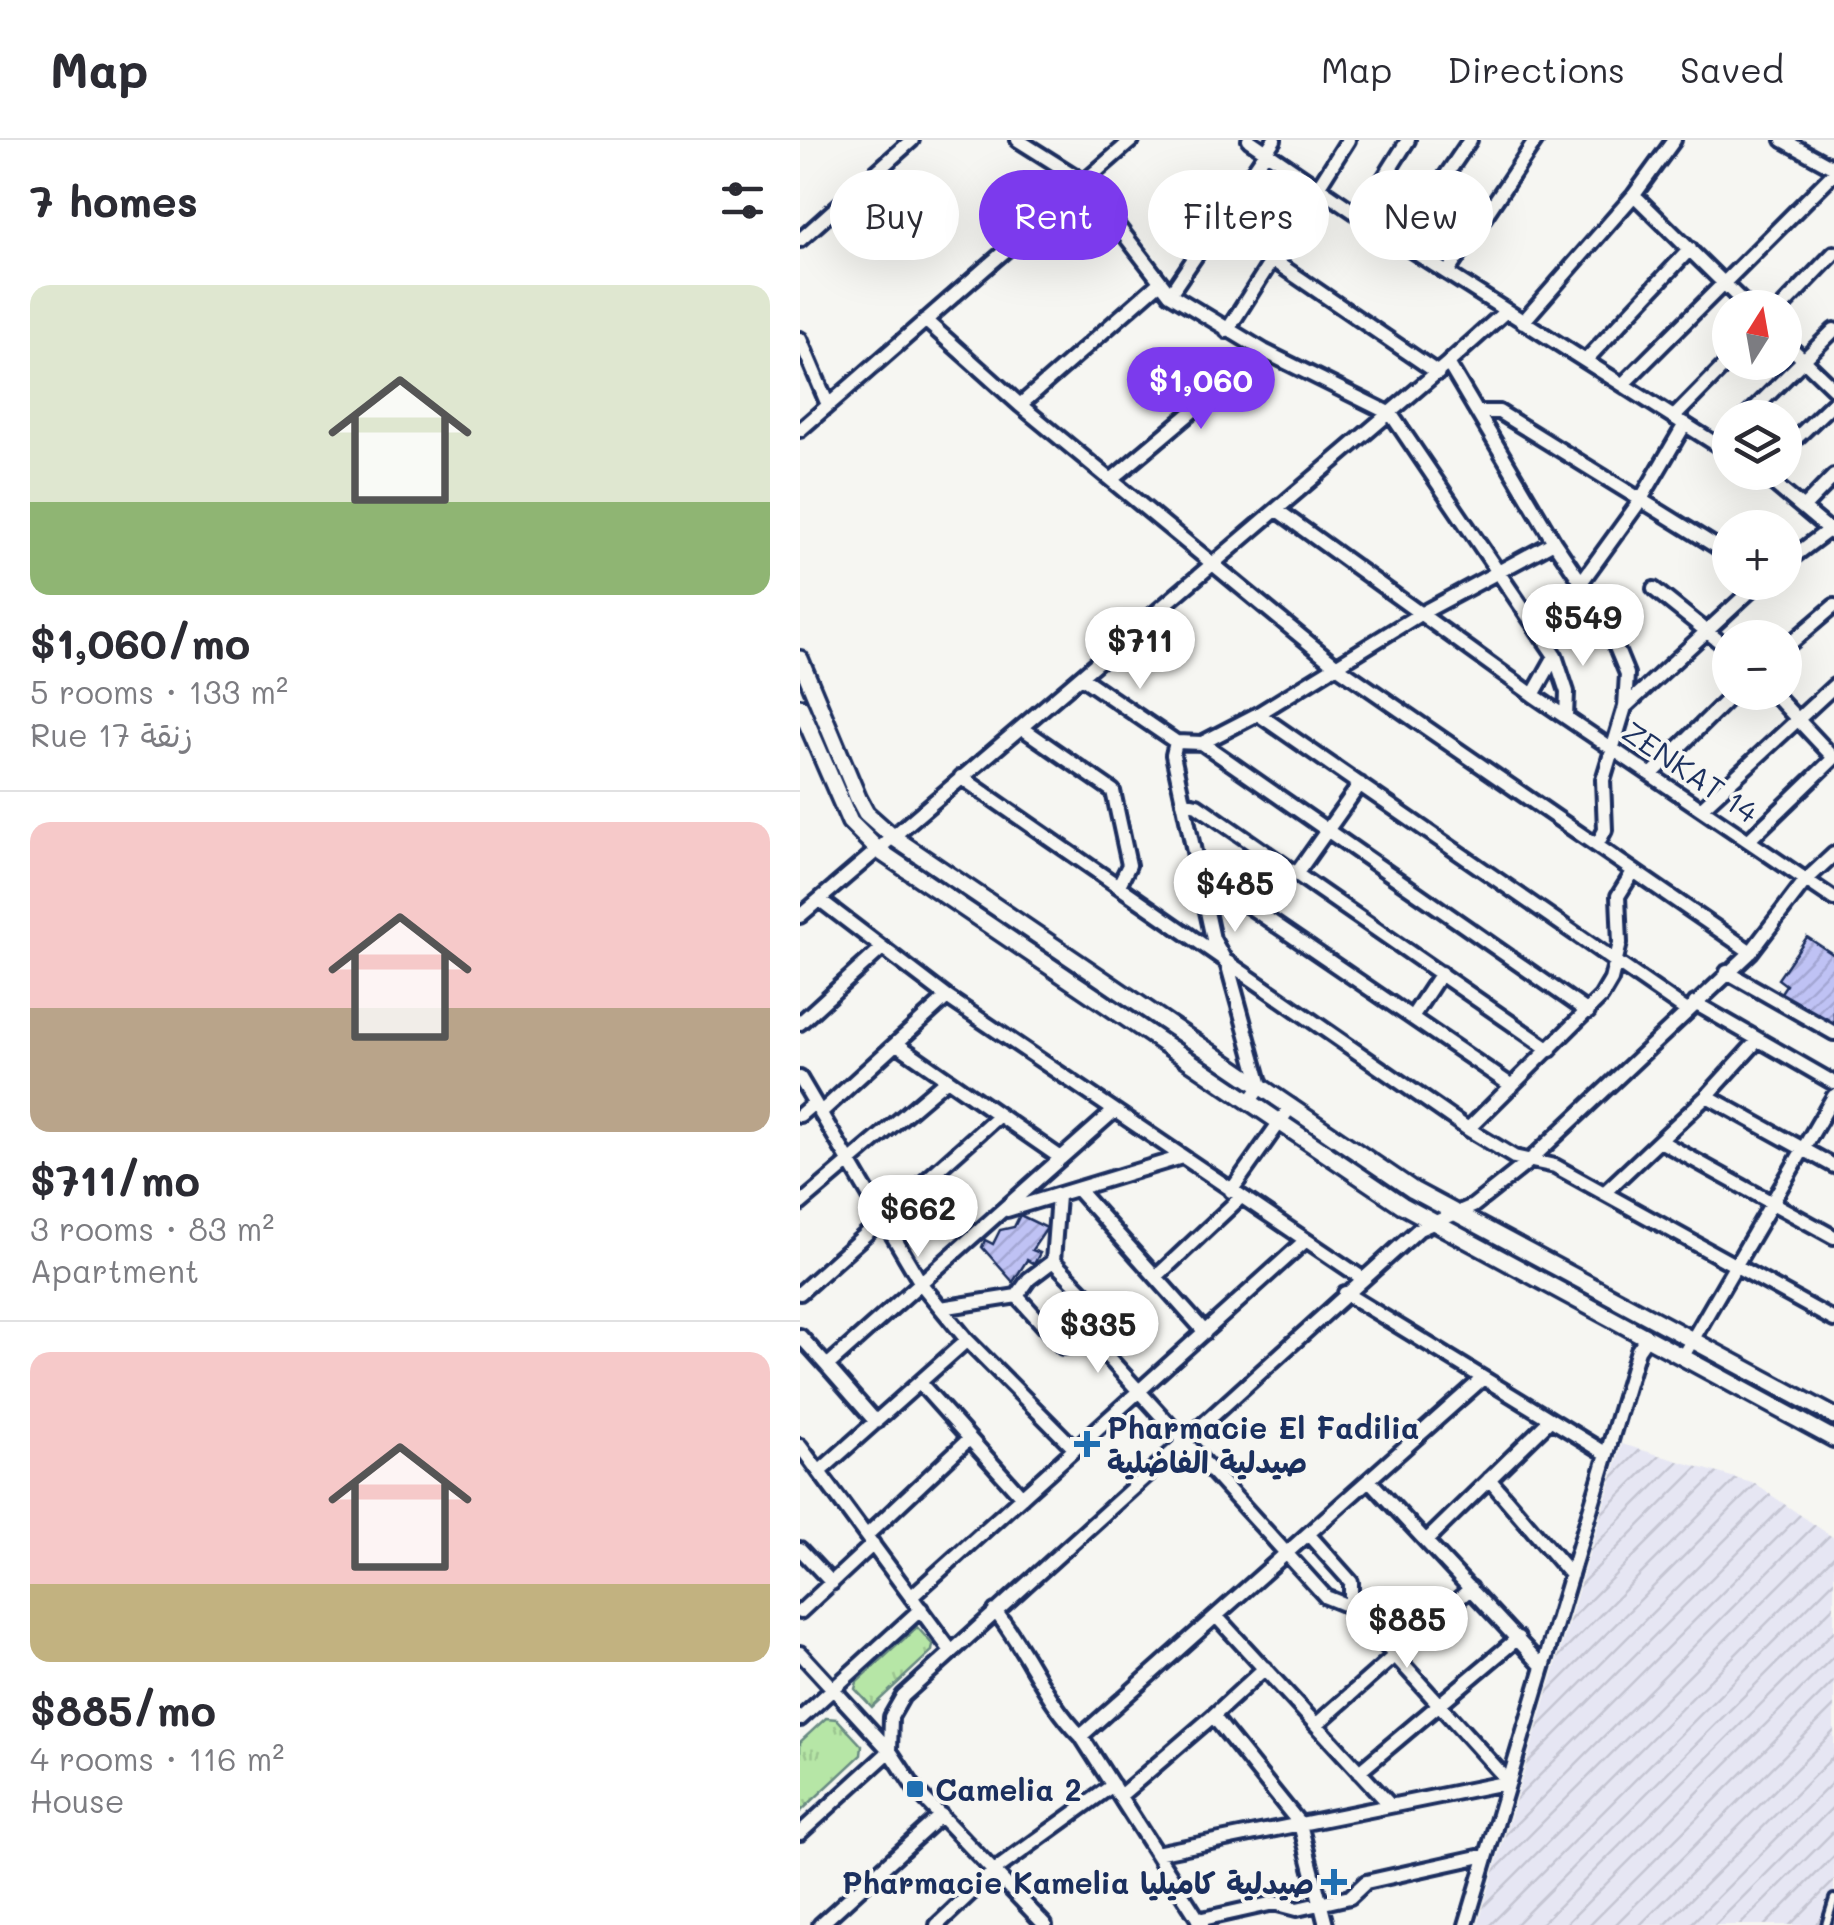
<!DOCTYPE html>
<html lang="en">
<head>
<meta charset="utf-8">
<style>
	:root { --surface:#fff; --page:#f2f2f3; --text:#2b2b33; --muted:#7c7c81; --line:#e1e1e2; --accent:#7c3aed }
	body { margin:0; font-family:Mali,"Playpen Sans Arabic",sans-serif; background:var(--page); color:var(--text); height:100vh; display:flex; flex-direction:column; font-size:38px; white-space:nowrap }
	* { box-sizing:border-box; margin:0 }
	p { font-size:32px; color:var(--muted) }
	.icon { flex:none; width:55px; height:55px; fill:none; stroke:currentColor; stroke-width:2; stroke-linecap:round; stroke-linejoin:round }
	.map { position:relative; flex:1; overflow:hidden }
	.panel { display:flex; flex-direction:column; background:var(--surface); width:800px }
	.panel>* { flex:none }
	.top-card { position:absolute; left:30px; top:30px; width:852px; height:90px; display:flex; gap:20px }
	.needle { width:65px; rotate:11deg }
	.tools { position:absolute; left:912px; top:150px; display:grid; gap:20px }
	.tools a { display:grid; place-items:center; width:90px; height:90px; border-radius:50%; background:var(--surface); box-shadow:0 10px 40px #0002; font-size:50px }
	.price { position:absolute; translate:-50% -85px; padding:0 22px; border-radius:35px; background:#fff; color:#222; font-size:32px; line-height:65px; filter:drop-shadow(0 2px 5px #0008) }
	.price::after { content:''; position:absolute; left:50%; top:60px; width:30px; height:22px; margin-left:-15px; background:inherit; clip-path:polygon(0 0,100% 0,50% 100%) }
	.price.selected { background:var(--accent); color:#fff }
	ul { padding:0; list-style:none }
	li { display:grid; align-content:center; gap:20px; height:530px; padding:0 30px }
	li+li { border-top:2px solid var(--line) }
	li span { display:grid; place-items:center; height:310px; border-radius:20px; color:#555 }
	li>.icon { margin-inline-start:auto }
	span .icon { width:180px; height:180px; fill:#fffc; stroke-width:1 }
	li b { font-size:42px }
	h2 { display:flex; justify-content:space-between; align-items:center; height:120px; padding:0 30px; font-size:42px }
	.pill { padding:0 35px; border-radius:45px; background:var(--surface); box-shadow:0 10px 40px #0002; font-size:35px; line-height:90px }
	.pill.selected { background:var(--accent); color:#fff }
	header { display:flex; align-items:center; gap:60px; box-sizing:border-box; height:140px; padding:0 50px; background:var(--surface); border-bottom:2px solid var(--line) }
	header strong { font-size:48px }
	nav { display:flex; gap:55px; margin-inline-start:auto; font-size:35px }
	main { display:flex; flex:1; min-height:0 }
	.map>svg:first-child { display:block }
	.industrial { fill:url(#industrial-furrows) }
	.grass { fill:url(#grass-tufts); stroke:#688a82; stroke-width:2.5 }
	.building { fill:url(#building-hatch); stroke:#1b2f5e; stroke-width:2.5 }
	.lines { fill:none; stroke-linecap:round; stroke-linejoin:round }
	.service-casing { stroke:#1b2f5e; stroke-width:14 }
	.minor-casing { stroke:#1b2f5e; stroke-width:20 }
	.tertiary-casing { stroke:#1b2f5e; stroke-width:22 }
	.service { stroke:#f6f6f2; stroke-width:6 }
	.minor { stroke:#f6f6f2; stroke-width:12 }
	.tertiary { stroke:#f6f6f2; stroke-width:15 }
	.poi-dot { fill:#1f6fb2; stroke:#f6f6f2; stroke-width:4 }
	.labels { text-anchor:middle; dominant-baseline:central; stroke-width:8; stroke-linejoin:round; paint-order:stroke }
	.street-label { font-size:30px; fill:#1b2f5e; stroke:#f6f6f2 }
	.poi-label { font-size:30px; font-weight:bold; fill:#1b2f5e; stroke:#f6f6f2; text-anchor:start }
</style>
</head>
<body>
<header>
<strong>Map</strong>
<nav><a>Map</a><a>Directions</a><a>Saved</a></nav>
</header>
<main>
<section class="panel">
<h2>7 homes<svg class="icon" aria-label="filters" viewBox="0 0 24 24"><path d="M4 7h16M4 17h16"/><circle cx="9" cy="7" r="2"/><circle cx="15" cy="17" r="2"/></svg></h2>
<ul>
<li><span style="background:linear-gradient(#dfe7d0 70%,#8fb573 0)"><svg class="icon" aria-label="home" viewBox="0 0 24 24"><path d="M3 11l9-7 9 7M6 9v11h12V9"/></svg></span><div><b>$1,060/mo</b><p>5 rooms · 133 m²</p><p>Rue 17 زنقة</p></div></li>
<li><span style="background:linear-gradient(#f6c9c9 60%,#b9a48a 0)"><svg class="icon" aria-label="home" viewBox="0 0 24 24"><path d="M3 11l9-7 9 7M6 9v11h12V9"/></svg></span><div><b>$711/mo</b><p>3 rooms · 83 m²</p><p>Apartment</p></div></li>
<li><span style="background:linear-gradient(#f6c9c9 75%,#c2b280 0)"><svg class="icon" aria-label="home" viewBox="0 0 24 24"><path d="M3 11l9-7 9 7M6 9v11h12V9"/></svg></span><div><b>$885/mo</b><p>4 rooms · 116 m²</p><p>House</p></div></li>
</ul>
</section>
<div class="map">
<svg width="1034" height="1785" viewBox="0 0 1034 1785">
	<defs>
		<pattern id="industrial-furrows" width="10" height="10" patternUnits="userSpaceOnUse" patternTransform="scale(2.5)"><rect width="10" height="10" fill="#e6e6f3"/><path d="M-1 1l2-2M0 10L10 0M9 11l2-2" fill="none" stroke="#c5c6d3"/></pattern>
		<pattern id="grass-tufts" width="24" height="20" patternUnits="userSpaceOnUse" patternTransform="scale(2.5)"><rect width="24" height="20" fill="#b6e6a6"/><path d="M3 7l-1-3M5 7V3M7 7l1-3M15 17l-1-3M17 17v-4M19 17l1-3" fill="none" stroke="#9cc691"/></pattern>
		<pattern id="building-hatch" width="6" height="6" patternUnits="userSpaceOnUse" patternTransform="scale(2.5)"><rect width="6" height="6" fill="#bfc2f4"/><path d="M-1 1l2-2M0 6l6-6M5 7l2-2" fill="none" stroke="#a4a7d4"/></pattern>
	</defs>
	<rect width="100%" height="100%" fill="#f6f6f2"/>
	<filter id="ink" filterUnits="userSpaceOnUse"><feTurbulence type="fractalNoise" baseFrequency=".01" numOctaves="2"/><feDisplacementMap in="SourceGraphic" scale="20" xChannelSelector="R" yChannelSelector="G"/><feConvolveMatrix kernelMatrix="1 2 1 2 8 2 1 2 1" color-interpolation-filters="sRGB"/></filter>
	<g filter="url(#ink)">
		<path class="industrial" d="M822 1304 955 1344 1034 1398V1785H678Z"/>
		<path class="grass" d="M117 1487 133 1505 132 1511 72 1567 55 1549 57 1542Z
			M26 1578 37 1579 62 1606 61 1615 0 1672V1602Z"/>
		<path class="building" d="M1007 797 1034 815V885L980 854 986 845 978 839Z
			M220 1075 247 1088 232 1110 240 1113 234 1124 227 1120 213 1142 182 1107 185 1100 193 1104 200 1090 214 1087Z"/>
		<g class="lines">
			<defs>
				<path id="service" d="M1026 1785 1034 1759"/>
				<path id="minor" d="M218 0 283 41 370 154 464 211 591 274 755 516 767 552 766 577
					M449 0 600 103 930 313
					M983 0 1034 28
					M834 55 949 168
					M560 76 608 0
					M0 100 112 0
					M600 103 670 0
					M474 121 638 233
					M647 133 736 0
					M370 154 474 0
					M981 168 1034 113
					M706 171 648 223 754 402 802 473 827 534 825 567 803 640 805 690 797 705
					M125 180 220 265 538 527 951 812
					M723 182 834 55 874 0
					M427 191 548 0
					M0 199 28 265
					M985 202 1034 249
					M786 220 890 109
					M823 244 1034 33
					M220 265 359 143
					M680 272H699L930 415
					M874 277 930 220
					M945 278 1034 190
					M0 290 332 0
					M917 305 930 292
					M985 309 1034 262
					M960 332 1034 394
					M311 340 464 211
					M1004 367 1034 336
					M477 370 733 555 1034 759
					M985 423 1030 389
					M780 444 840 361 885 284
					M854 449 930 510
					M985 508 1034 466
					M281 537 376 602 402 603 458 574 620 474 754 402
					M972 552 1034 618
					M733 555 755 516
					M825 567 960 442
					M458 574 887 871
					M222 588 313 651 329 725 319 745
					M376 602 373 615 413 799 428 826 461 946 449 962
					M402 603 788 872
					M853 633 935 552
					M161 637 668 989 714 1017 755 1026 1034 1180
					M383 662 397 665 750 910
					M903 667 1034 546
					M949 700 1034 618
					M497 733 560 644
					M401 743 412 741 712 946
					M20 760 147 857 562 1138
					M0 776 648 223
					M927 832 1034 893
					M895 863 1034 943
					M612 877 641 833
					M0 883 81 809
					M97 904 261 1018
					M0 938 122 1145 167 1200 275 1309
					M907 956 1034 1026
					M20 973 147 857
					M0 975 14 963
					M668 989 801 857 811 840 820 803 818 756 833 732
					M860 1001 1034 1097
					M278 1050 405 1192
					M431 1051 491 966
					M804 1053 907 956 958 900
					M0 1064 146 940
					M207 1070 382 1017
					M356 1137 440 1058
					M0 1153 198 976
					M545 1153 807 1314
					M217 1156 263 1207 271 1206 301 1182 302 1171 253 1121
					M141 1168 217 1156 229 1139 253 1121 258 1056
					M287 1194 526 1457 551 1467
					M0 1196 27 1226
					M883 1216 1034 956
					M120 1243 222 1357
					M76 1282 27 1226 314 971
					M0 1306 151 1511
					M19 1332 167 1200
					M689 1339 771 1435
					M569 1340 743 1527
					M67 1395 169 1299
					M509 1395 551 1442V1467L709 1642
					M627 1400 749 1281
					M0 1409 32 1443
					M111 1457 505 1101
					M195 1471C227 1510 245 1561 281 1596L402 1785
					M0 1472 73 1404
					M416 1476 590 1665
					M0 1513 90 1611 115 1649 245 1785
					M465 1528 413 1576 500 1684 526 1785
					M0 1579 121 1469
					M517 1584 671 1448
					M281 1596 682 1239
					M90 1611 91 1577 103 1556 619 1089 673 1066 727 1023 951 812 1005 741 1034 714
					M559 1632 718 1498
					M320 1656 413 1576
					M0 1693 90 1611
					M356 1713 709 1642
					M398 1780 474 1763 497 1769 550 1757 566 1742 687 1715
					M20 1785 141 1675
					M137 1785 194 1731 313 1645
					M666 1785 838 1210 847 1197"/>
				<path id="tertiary" d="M0 519 58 658 66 673 93 697 613 1050 1034 1276
					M0 567 50 682 78 710 602 1065 1034 1299"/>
			</defs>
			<use href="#service" class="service-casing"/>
			<use href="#minor" class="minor-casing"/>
			<use href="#tertiary" class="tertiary-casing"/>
			<use href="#service" class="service"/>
			<use href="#minor" class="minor"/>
			<use href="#tertiary" class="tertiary"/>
		</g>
	</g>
	<g class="poi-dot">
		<path d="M282 1289h10v10h10v10h-10v10h-10v-10h-10v-10h10z"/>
		<rect x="105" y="1639" width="20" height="20" rx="5"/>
		<path d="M529 1727h10v10h10v10h-10v10h-10v-10h-10v-10h10z"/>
	</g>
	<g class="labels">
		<g class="street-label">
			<text transform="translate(891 631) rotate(34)">ZENKAT 14</text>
		</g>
		<g class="poi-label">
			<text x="307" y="1287">Pharmacie El Fadilia<tspan x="307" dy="34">صيدلية الفاضلية</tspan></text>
			<text x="135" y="1649">Camelia 2</text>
			<text x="514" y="1742" text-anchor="end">Pharmacie Kamelia صيدلية كاميليا</text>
		</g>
	</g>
</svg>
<div class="tools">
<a><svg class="needle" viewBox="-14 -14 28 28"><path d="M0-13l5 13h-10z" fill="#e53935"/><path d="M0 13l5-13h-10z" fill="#7c7c81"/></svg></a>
<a><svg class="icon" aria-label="layers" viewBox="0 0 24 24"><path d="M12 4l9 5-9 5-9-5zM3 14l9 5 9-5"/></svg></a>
<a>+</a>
<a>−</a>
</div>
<b class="price selected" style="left:401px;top:292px">$1,060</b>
<b class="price" style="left:783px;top:529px">$549</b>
<b class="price" style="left:340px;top:552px">$711</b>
<b class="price" style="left:435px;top:795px">$485</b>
<b class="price" style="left:118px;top:1120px">$662</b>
<b class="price" style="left:298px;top:1236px">$335</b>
<b class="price" style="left:607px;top:1531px">$885</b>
<div class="top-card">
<a class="pill">Buy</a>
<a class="pill selected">Rent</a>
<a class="pill">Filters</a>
<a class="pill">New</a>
</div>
</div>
</main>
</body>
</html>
